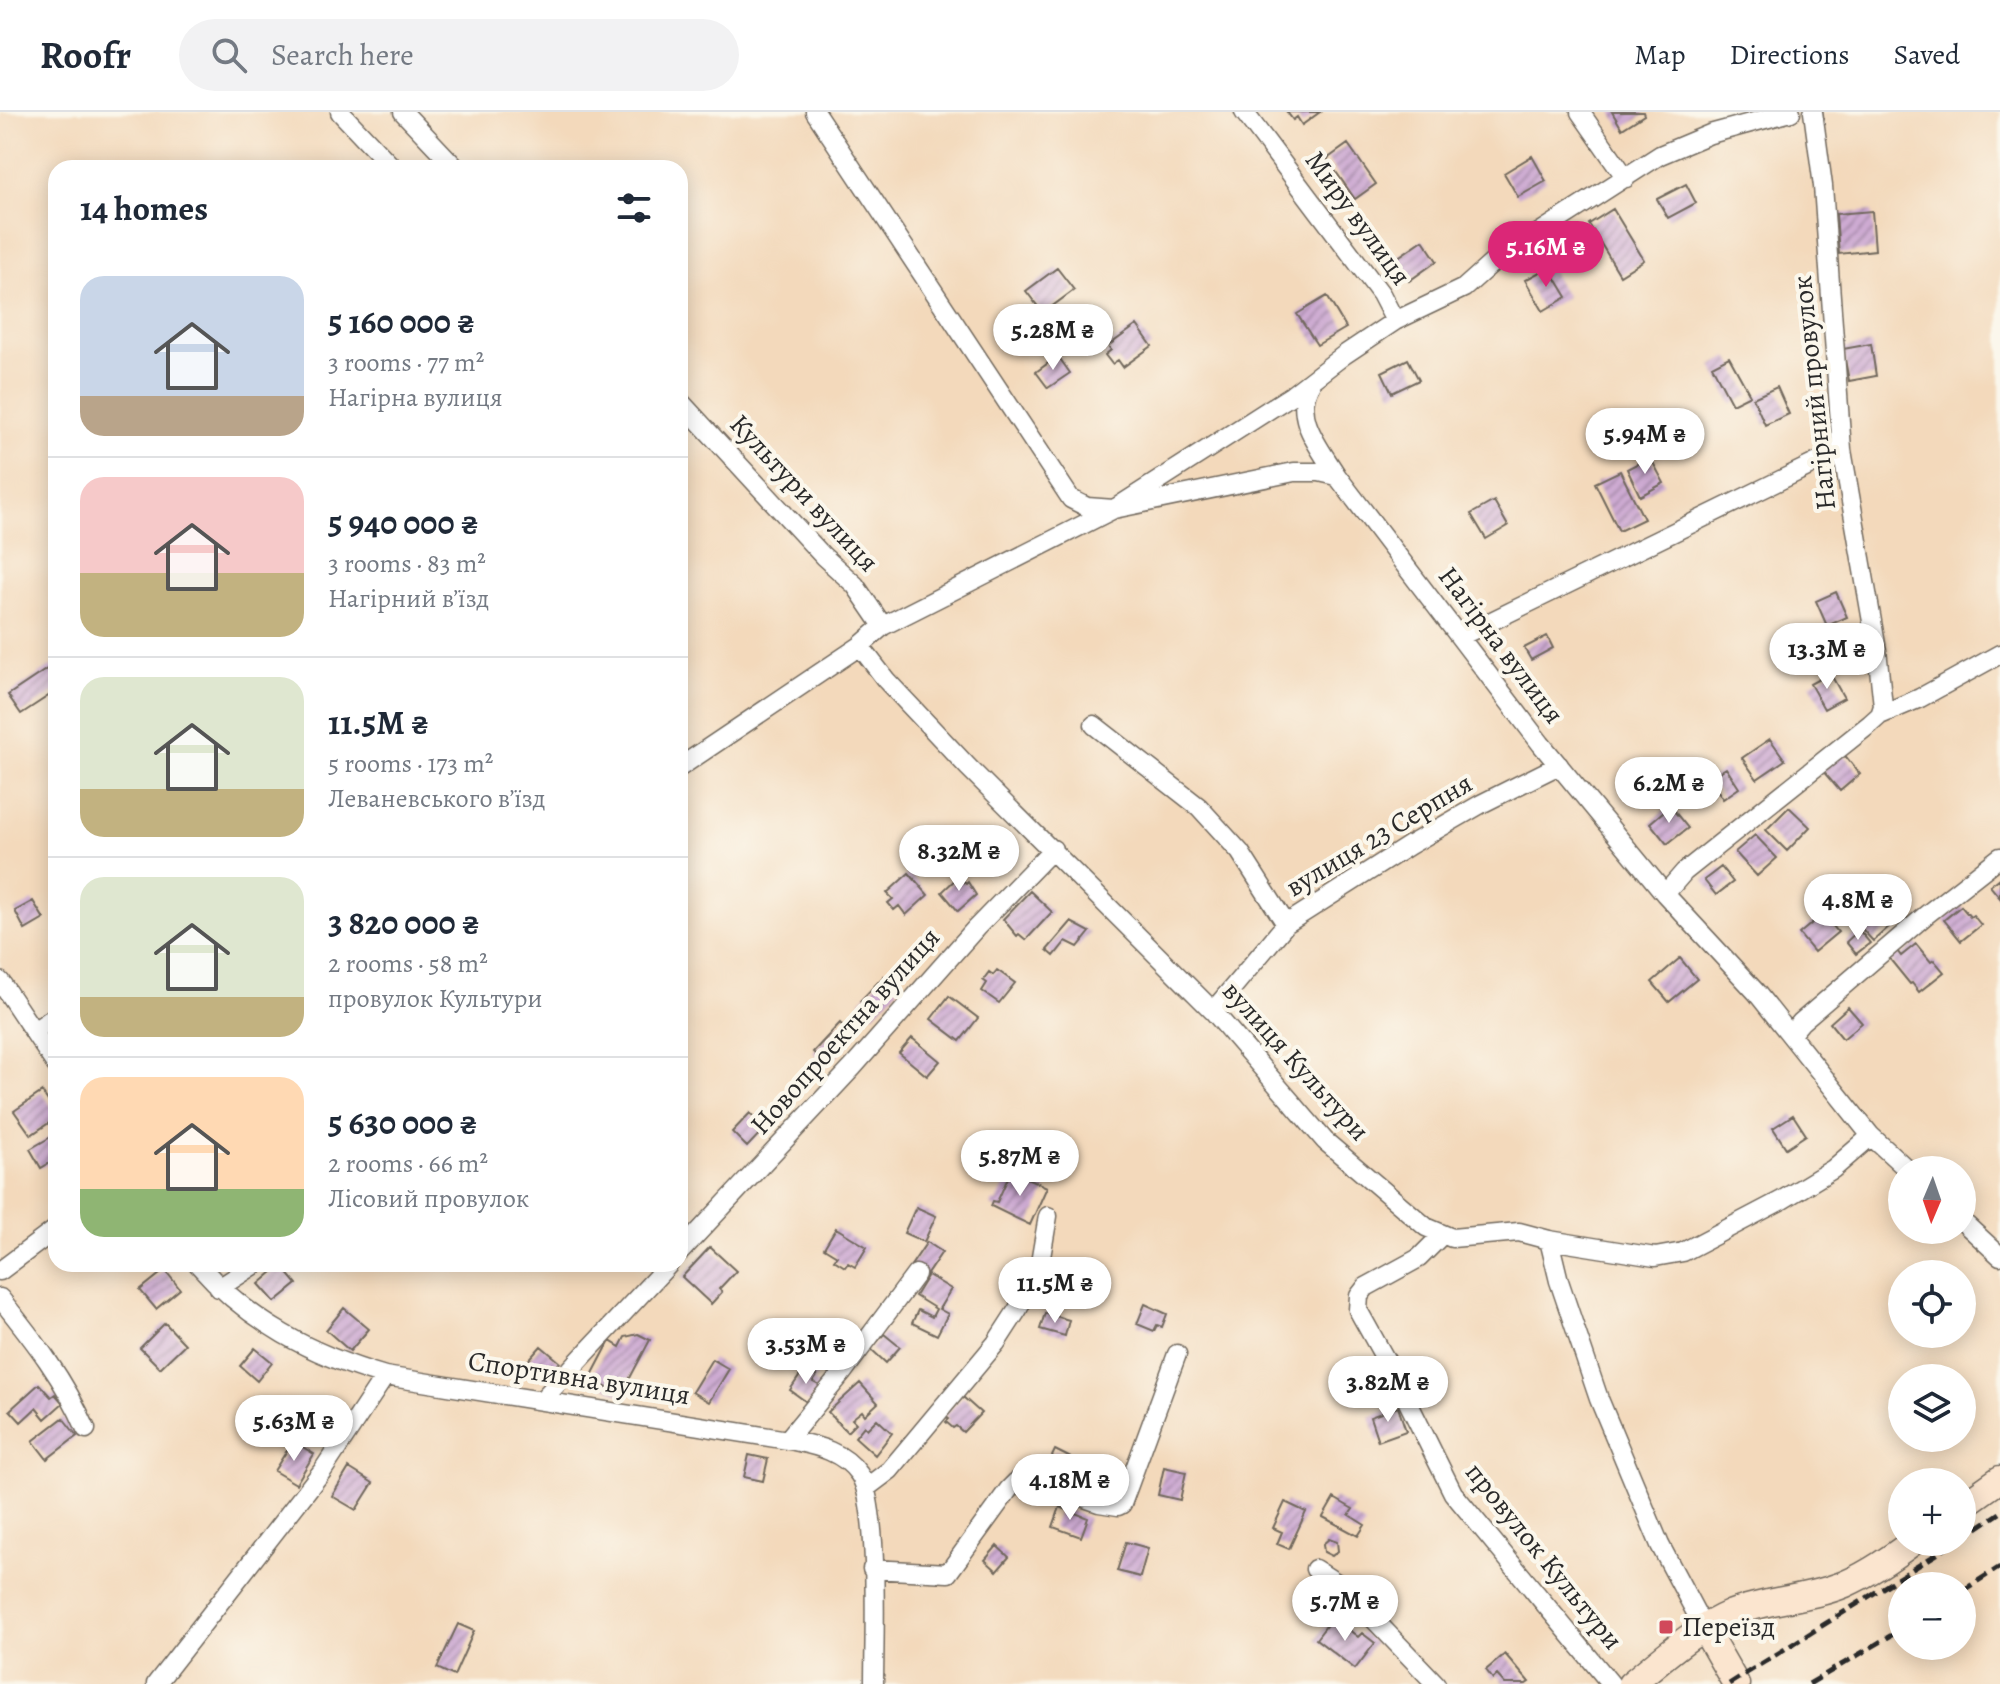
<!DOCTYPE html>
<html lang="en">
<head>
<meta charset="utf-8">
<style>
	:root { --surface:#fff; --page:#f2f2f3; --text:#1f2937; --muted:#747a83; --line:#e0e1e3; --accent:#db2777 }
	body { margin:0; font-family:Alegreya,serif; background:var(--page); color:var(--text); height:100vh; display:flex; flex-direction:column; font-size:30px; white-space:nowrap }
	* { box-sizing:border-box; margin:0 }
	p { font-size:26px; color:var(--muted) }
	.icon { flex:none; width:44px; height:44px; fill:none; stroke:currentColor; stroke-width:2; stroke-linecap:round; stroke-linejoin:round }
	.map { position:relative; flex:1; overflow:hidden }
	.panel { position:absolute; left:48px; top:48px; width:640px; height:1112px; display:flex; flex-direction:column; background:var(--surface); border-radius:24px; box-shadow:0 4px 20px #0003 }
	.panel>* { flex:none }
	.needle { width:52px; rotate:182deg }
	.fabs { position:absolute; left:1888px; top:1044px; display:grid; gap:16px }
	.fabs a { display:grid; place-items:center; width:88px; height:88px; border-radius:50%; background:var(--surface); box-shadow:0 4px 20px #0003; font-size:40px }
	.price { position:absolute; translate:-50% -68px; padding:0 18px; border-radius:28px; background:#fff; color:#222; font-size:26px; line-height:52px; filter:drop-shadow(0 2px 4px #0008) }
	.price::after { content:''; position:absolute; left:50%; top:48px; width:24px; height:18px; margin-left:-12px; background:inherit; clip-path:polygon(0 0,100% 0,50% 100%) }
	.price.active { background:var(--accent); color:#fff }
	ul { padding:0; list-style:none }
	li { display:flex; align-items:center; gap:24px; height:200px; padding:0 32px }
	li+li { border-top:2px solid var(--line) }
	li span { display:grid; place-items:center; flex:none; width:224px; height:160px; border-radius:24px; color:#555 }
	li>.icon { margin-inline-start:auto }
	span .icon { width:96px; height:96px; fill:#fffc; stroke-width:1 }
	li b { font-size:34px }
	h2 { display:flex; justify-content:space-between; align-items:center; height:96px; padding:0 32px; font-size:34px }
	header { display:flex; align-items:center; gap:48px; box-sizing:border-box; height:112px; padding:0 40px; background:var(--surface); border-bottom:2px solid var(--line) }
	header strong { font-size:38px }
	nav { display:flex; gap:44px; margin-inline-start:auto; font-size:28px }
	.search { width:560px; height:72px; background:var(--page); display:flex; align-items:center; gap:20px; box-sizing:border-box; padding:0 28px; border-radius:44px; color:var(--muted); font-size:30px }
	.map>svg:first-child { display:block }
	.building { fill:url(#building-hatch) }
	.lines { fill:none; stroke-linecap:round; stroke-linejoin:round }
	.street-casing { stroke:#71685d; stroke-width:21 }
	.secondary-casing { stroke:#71685d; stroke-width:29 }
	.street { stroke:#fff; stroke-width:18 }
	.secondary { stroke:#fbe5cf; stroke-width:26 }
	.rail { stroke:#2b2b2b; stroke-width:5; stroke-dasharray:12 6; stroke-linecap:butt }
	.poi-dot { fill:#d1495b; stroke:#fbf7ec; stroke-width:3 }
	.labels { text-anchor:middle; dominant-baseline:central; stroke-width:8; stroke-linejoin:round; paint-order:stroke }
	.street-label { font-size:28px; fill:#2b2b2b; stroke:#fbf7ec }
	.poi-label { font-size:28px; fill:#2b2b2b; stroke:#fbf7ec; text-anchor:start }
</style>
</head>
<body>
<header>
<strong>Roofr</strong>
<div class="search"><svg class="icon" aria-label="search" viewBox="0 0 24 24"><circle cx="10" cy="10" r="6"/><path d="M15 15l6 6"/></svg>Search here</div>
<nav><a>Map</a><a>Directions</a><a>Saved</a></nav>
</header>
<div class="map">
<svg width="2000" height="1572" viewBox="0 0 2000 1572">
	<defs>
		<pattern id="building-hatch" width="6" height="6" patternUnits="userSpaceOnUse" patternTransform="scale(2)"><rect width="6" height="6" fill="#cdaad2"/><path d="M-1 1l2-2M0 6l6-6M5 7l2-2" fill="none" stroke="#a78bab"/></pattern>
	</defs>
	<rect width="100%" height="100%" fill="#fbf7ec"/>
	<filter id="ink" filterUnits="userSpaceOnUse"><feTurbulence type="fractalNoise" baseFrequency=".0125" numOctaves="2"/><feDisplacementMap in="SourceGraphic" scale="16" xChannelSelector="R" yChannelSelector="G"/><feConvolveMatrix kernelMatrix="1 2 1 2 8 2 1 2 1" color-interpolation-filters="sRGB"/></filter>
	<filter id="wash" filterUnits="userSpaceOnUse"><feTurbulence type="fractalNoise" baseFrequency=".006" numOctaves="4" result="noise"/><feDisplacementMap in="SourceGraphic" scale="32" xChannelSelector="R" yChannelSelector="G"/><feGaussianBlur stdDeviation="1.8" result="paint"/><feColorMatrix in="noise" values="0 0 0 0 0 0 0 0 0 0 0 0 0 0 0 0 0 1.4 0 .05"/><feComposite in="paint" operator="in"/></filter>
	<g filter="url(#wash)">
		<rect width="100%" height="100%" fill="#f3d9bb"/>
		<g id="blocks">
			<path class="building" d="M1287 0H1320L1302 13 1297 5 1293 8Z
				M1612 0H1643L1644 3 1622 17Z
				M1348 32 1376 72 1355 87 1327 47Z
				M1532 44 1546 69 1518 85 1504 61Z
				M1686 72 1696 91 1668 106 1657 87Z
				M1613 97 1644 148 1620 163 1589 112Z
				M1872 99 1875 138 1839 142 1836 102Z
				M1423 128 1437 149 1409 169 1394 148Z
				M1549 155 1567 185 1543 199 1525 168Z
				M1057 156 1074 178 1043 201 1026 179Z
				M1327 184 1346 216 1317 233 1297 202Z
				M1137 213 1152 234 1123 255 1118 248 1112 252 1105 243 1111 238 1108 234Z
				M1871 232 1876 264 1849 269 1843 237Z
				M1058 244 1070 261 1048 276 1036 260Z
				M1729 245 1750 283 1732 292 1712 254Z
				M1408 247 1419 268 1392 281 1382 260Z
				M1777 275 1789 302 1765 313 1753 286Z
				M1650 345 1664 371 1640 384 1627 357Z
				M1620 359 1644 407 1619 419 1595 371Z
				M1494 389 1508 414 1486 427 1471 402Z
				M1836 480 1847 505 1827 514 1816 489Z
				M1547 524 1553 536 1531 548 1524 536Z
				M53 553 56 558V579L21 602 8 583Z
				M1830 561 1844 586 1824 597 1810 572Z
				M1770 627 1785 648 1757 667 1742 646Z
				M1842 640 1860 662 1840 679 1821 657Z
				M1726 656 1739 676 1723 687 1710 666Z
				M1670 694 1688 716 1667 732 1650 711Z
				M1789 695 1810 715 1787 739 1766 718Z
				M1755 723 1777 746 1757 764 1735 740Z
				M1721 755 1733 770 1716 783 1704 768Z
				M909 761 928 783 906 803 899 794 894 798 888 791 893 787 887 781Z
				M959 764 966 772 968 770 976 783 958 799 942 780Z
				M2000 766V786L1990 774Z
				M1030 779 1052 800 1026 828 1019 822 1017 824 1003 807Z
				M1855 781 1868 796 1871 793 1890 814 1873 829 1841 794Z
				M33 789 44 807 25 818 15 799Z
				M1961 794 1970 805 1973 803 1981 813 1961 829 1944 808Z
				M1823 802 1838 820 1814 840 1799 822Z
				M1071 810 1090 820 1078 835 1066 829 1054 844 1047 838Z
				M1859 818 1870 831 1856 842 1846 830Z
				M1916 832 1931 850 1934 848 1944 860 1919 880 1912 871 1910 872 1889 846 1897 839 1901 844Z
				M1680 846 1697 867 1669 890 1652 870Z
				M997 858 1015 871 999 891 982 879 987 871 983 868 989 860 993 863Z
				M884 864 898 877 874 903 860 889Z
				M949 884 978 906 960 929 931 907Z
				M1848 895 1862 911 1843 927 1830 911Z
				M840 911 855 926 827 954 813 940Z
				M912 926 940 949 927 964 899 941Z
				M42 980 56 1001V1006L31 1023 14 999Z
				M750 1001 765 1016 747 1035 732 1020Z
				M1793 1003 1806 1023 1786 1036 1773 1016Z
				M56 1022V1047L41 1056 30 1037Z
				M1011 1059 1047 1075 1030 1113 991 1094 993 1089 997 1090Z
				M916 1095 936 1104 924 1130 904 1121Z
				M836 1116 867 1135 855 1155 848 1151 845 1155 834 1148 837 1144 824 1136Z
				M927 1130 942 1140 925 1165 910 1155Z
				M710 1135 736 1159 719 1177 722 1180 711 1192 682 1165Z
				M281 1153 297 1172 275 1190 259 1172Z
				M165 1158 180 1177 156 1197 140 1178Z
				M928 1163 951 1177 939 1197 948 1202 937 1223 912 1211 918 1198 932 1205 936 1197 915 1184Z
				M1145 1192 1167 1202 1162 1215 1157 1213 1154 1219 1137 1212Z
				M344 1196 369 1217 350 1239 326 1218Z
				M1045 1201 1069 1208 1065 1224 1040 1217Z
				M165 1211 185 1232 160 1256 140 1236Z
				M838 1216 858 1231 844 1250 824 1235 827 1231 823 1229 830 1219 834 1222Z
				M638 1222 650 1228 621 1283 590 1267 610 1229 620 1235 625 1225Z
				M884 1222 900 1235 886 1251 871 1237Z
				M541 1234 560 1250 545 1268 526 1251Z
				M255 1236 272 1250 257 1269 240 1254Z
				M712 1247 729 1257 709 1290 692 1280Z
				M805 1256 817 1264 813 1270 820 1274 808 1291 790 1278Z
				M860 1271 878 1291 865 1303 862 1299 852 1307 856 1311 847 1320 828 1300Z
				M39 1272 51 1285 55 1282 63 1291 45 1307 36 1296 21 1310 10 1298Z
				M963 1285 981 1301 963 1320 956 1314 953 1316 946 1310 949 1307 945 1304Z
				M1398 1295 1406 1319 1378 1329 1370 1305Z
				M63 1306 77 1324 47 1347 33 1329Z
				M877 1307 892 1321 875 1343 855 1325 864 1314 867 1317Z
				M293 1329 314 1342 296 1372 274 1359Z
				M1055 1338 1077 1349 1065 1374 1043 1363Z
				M749 1343 768 1347 763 1369 744 1365Z
				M1081 1350 1102 1356 1100 1362 1110 1365 1104 1387 1073 1378Z
				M1164 1355 1186 1360 1180 1388 1158 1383Z
				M349 1356 373 1371 356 1398 332 1384Z
				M1334 1386 1353 1397 1349 1403 1365 1413 1358 1424 1323 1405Z
				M1285 1390 1306 1400 1289 1437 1277 1432 1282 1420 1273 1416Z
				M1060 1395 1088 1406 1081 1425 1053 1415Z
				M1329 1427 1337 1430 1338 1439 1332 1444 1324 1440 1323 1432Z
				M1126 1430 1148 1436 1140 1465 1117 1459Z
				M997 1434 1009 1445 997 1459 985 1448Z
				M1333 1505 1358 1525 1362 1521 1375 1531 1355 1557 1316 1527Z
				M458 1512 474 1519 454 1564 437 1556Z
				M1505 1542 1529 1570 1526 1572H1505L1497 1563 1493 1567 1486 1558Z"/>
		</g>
	</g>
	<g filter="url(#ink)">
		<use href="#blocks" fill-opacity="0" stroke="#71685d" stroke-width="2"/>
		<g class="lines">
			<defs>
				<path id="street" d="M340 0 393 56
					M403 0 456 56
					M815 0 1071 387 1087 395 1114 397 1294 360H1319L1337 364
					M1244 0 1381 182 1395 209
					M1580 0 1626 66
					M1311 271C1291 304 1320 336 1337 364L1541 632 1665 782 1756 880 1871 1024 1908 1058
					M680 289 823 444 855 473 883 514
					M1461 524 1842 338
					M860 534 886 568 968 655 1213 899 1325 1029 1426 1115 1452 1126 1519 1120 1549 1128 1655 1145 1683 1140 1782 1088 1833 1057 1871 1024
					M1880 603 1920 586 2000 542
					M1094 613 1199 695 1240 740 1286 812
					M680 655 860 534 883 514 1114 397 1292 283 1344 243 1395 209 1464 176 1492 151 1660 43 1710 22 1791 0
					M1665 782 1684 760 1870 612 1880 603 1883 594 1877 538 1842 338 1823 74 1813 0
					M0 869 56 953
					M1213 899 1286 812 1410 733 1481 692 1559 653
					M34 919 56 904
					M1791 922 1801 910 1926 803 2000 745
					M1962 1109 2000 1144
					M1441 1124 1419 1146 1366 1175 1359 1184 1358 1198 1398 1270 1453 1381 1611 1572
					M1549 1128 1559 1169 1599 1287 1660 1433 1704 1516
					M680 1140 853 955 976 816 1053 737
					M198 1152C249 1210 312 1243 385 1264L794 1329C818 1334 844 1340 859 1362 880 1391 874 1530 874 1572
					M0 1159 56 1117
					M219 1176 256 1152
					M0 1186C33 1227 65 1268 86 1317
					M542 1288 669 1152
					M788 1327 843 1260 916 1162
					M866 1376 890 1358 996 1231 1018 1197 1040 1151 1048 1104
					M872 1457 948 1461 1009 1377 1016 1370 1033 1368 1099 1391 1118 1394 1122 1392 1177 1242
					M1315 1457 1343 1475 1436 1572
					M156 1572 323 1358 385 1264"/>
				<path id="secondary" d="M1962 1394 2000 1367
					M1704 1516 1736 1572
					M1631 1572C1662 1547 1694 1517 1732 1501 1768 1487 1809 1487 1845 1472 1870 1461 1891 1446 1913 1430"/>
			</defs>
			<use href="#street" class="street-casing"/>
			<use href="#secondary" class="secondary-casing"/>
			<use href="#street" class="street"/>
			<use href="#secondary" class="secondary"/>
			<path class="rail" d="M1962 1426 2000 1401
				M1962 1479 2000 1455
				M1729 1572 1956 1430
				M1809 1572 1902 1517"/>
		</g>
	</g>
	<rect class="poi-dot" x="1658" y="1507" width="16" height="16" rx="4"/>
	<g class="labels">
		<g class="street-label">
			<text transform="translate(1358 106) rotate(54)">Миру вулиця</text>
			<text transform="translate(1814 281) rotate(-96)">Нагірний провулок</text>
			<text transform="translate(804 381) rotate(47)">Культури вулиця</text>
			<text transform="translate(1501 533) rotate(53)">Нагірна вулиця</text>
			<text transform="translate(1379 723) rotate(-31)">вулиця 23 Серпня</text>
			<text transform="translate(845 919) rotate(-48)">Новопроектна вулиця</text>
			<text transform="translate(1296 949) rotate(48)">вулиця Культури</text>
			<text transform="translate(579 1266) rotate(9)">Спортивна вулиця</text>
			<text transform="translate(1544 1444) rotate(51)">провулок Культури</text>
		</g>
		<g class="poi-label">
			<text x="1682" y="1515">Переїзд</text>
		</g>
	</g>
</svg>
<div class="fabs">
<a><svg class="needle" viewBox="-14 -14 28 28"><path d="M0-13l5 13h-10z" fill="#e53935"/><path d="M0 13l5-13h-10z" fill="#747a83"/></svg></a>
<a><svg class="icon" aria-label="locate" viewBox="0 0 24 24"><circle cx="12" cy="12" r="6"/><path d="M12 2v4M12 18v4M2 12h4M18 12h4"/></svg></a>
<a><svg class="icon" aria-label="layers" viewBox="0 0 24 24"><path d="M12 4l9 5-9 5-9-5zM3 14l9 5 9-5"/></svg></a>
<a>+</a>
<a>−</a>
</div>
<b class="price active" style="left:1546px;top:177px">5.16M ₴</b>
<b class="price" style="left:1053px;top:260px">5.28M ₴</b>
<b class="price" style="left:1645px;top:364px">5.94M ₴</b>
<b class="price" style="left:1827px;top:579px">13.3M ₴</b>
<b class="price" style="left:1669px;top:713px">6.2M ₴</b>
<b class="price" style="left:959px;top:781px">8.32M ₴</b>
<b class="price" style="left:1858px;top:830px">4.8M ₴</b>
<b class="price" style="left:1020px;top:1086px">5.87M ₴</b>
<b class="price" style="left:1055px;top:1213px">11.5M ₴</b>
<b class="price" style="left:806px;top:1274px">3.53M ₴</b>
<b class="price" style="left:1388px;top:1312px">3.82M ₴</b>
<b class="price" style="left:294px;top:1351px">5.63M ₴</b>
<b class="price" style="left:1070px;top:1410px">4.18M ₴</b>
<b class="price" style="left:1345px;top:1531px">5.7M ₴</b>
<section class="panel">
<h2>14 homes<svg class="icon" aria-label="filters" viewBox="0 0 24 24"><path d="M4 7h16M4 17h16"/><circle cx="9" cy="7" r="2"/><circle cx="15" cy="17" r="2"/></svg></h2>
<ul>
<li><span style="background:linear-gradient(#c9d6e8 75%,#b9a48a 0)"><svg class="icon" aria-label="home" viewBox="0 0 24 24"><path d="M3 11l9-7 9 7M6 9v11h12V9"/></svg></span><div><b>5 160 000 ₴</b><p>3 rooms · 77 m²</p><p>Нагірна вулиця</p></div></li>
<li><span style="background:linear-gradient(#f6c9c9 60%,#c2b280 0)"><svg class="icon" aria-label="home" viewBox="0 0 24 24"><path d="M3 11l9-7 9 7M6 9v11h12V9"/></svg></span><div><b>5 940 000 ₴</b><p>3 rooms · 83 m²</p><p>Нагірний в’їзд</p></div></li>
<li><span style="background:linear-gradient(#dfe7d0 70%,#c2b280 0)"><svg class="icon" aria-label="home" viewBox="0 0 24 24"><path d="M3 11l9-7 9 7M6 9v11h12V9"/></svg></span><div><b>11.5M ₴</b><p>5 rooms · 173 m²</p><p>Леваневського в’їзд</p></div></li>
<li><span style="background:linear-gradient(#dfe7d0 75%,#c2b280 0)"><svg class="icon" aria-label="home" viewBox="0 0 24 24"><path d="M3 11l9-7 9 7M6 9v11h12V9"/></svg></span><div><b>3 820 000 ₴</b><p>2 rooms · 58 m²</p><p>провулок Культури</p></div></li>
<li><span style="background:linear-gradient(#ffd9b3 70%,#8fb573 0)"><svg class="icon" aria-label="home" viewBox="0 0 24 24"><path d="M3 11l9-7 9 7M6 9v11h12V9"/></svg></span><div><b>5 630 000 ₴</b><p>2 rooms · 66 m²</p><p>Лісовий провулок</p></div></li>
</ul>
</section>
</div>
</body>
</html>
